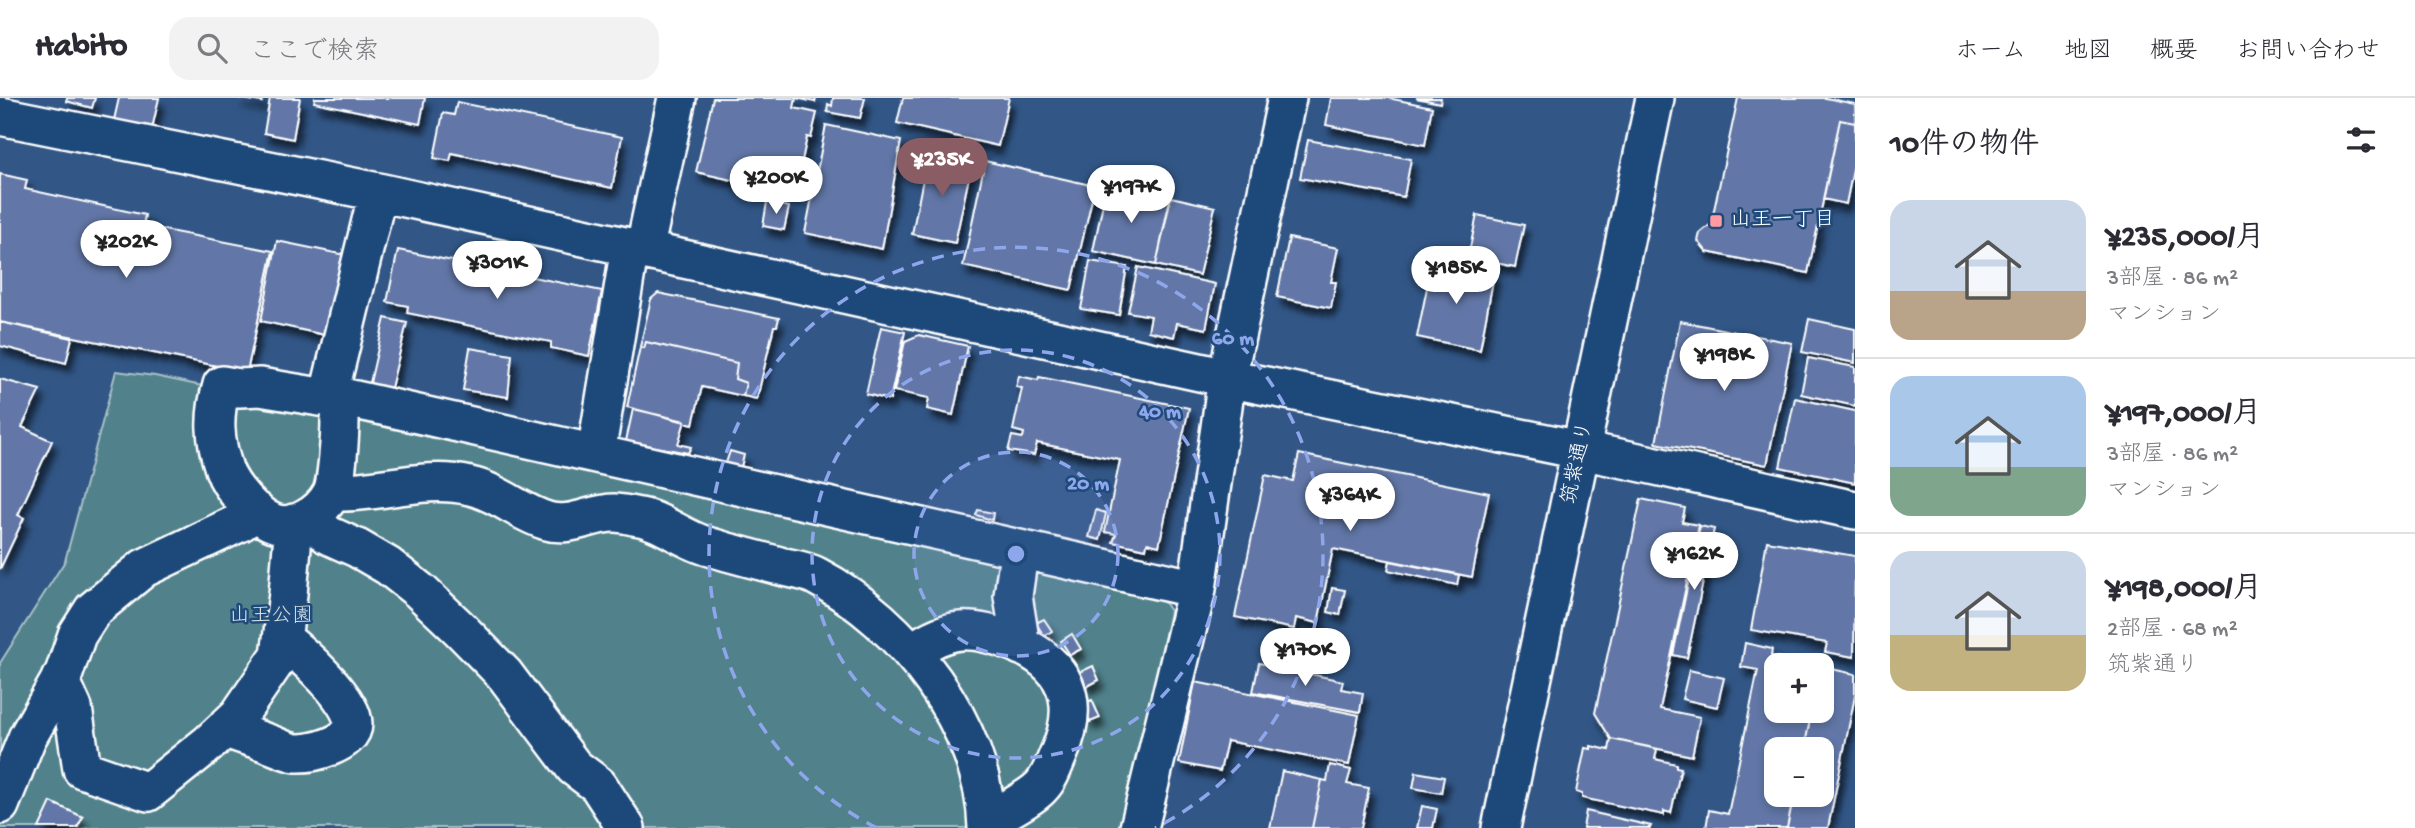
<!DOCTYPE html>
<html lang="ja">
<head>
<meta charset="utf-8">
<style>
	:root { --surface:#fff; --page:#f2f2f3; --text:#2b2b33; --muted:#7c7c81; --line:#e1e1e2; --accent:#8a5d65 }
	body { margin:0; font-family:"Gochi Hand","Klee One",sans-serif; background:var(--page); color:var(--text); height:100vh; display:flex; flex-direction:column; font-size:26px; white-space:nowrap }
	* { box-sizing:border-box; margin:0 }
	p { font-size:23px; color:var(--muted) }
	.icon { flex:none; width:38px; height:38px; fill:none; stroke:currentColor; stroke-width:2; stroke-linecap:round; stroke-linejoin:round }
	.map { position:relative; flex:1; overflow:hidden }
	.side { display:flex; flex-direction:column; background:var(--surface); width:560px }
	.side>* { flex:none }
	.controls { position:absolute; left:1764px; top:555px; display:grid; gap:14px }
	.controls a { display:grid; place-items:center; width:70px; height:70px; border-radius:14px; background:var(--surface); box-shadow:0 4px 10px #0003; font-size:35px }
	.price { position:absolute; translate:-50% -60px; padding:0 16px; border-radius:24px; background:#fff; color:#222; font-size:23px; line-height:46px; filter:drop-shadow(0 2px 4px #0008) }
	.price::after { content:''; position:absolute; left:50%; top:42px; width:21px; height:16px; margin-left:-10px; background:inherit; clip-path:polygon(0 0,100% 0,50% 100%) }
	.price.active { background:var(--accent); color:#fff }
	ul { padding:0; list-style:none }
	li { display:flex; align-items:center; gap:21px; height:175px; padding:0 35px }
	li+li { border-top:2px solid var(--line) }
	li span { display:grid; place-items:center; flex:none; width:196px; height:140px; border-radius:21px; color:#555 }
	li>.icon { margin-inline-start:auto }
	span .icon { width:84px; height:84px; fill:#fffc; stroke-width:1 }
	li b { font-size:30px }
	h2 { display:flex; justify-content:space-between; align-items:center; height:84px; padding:0 35px; font-size:30px }
	header { display:flex; align-items:center; gap:42px; box-sizing:border-box; height:98px; padding:0 35px; background:var(--surface); border-bottom:2px solid var(--line) }
	header strong { font-size:33px }
	nav { display:flex; gap:38px; margin-inline-start:auto; font-size:24px }
	.search { width:490px; height:63px; background:var(--page); display:flex; align-items:center; gap:18px; box-sizing:border-box; padding:0 24px; border-radius:21px; color:var(--muted); font-size:26px }
	main { display:flex; flex:1; min-height:0 }
	.map>svg:first-child { display:block }
	.green { fill:#51828c; stroke:#a8c0c6; stroke-width:2 }
	.building { fill:#6277a7; stroke:#fff; stroke-width:2; filter:url(#shadow) }
	.lines { fill:none; stroke-linecap:round; stroke-linejoin:round }
	.minor-casing { stroke:#fff; stroke-width:42 }
	.minor { stroke:#1f4a7a; stroke-width:37 }
	.ring { fill:none; stroke:#8ea6ec; stroke-width:3.5; stroke-dasharray:12 9 }
	.poi-dot { fill:#ff9aa2; stroke:#1f4a7a; stroke-width:2.5 }
	.labels { text-anchor:middle; dominant-baseline:central; stroke-width:5; stroke-linejoin:round; paint-order:stroke }
	.poi-label { font-size:21px; fill:#fff; stroke:#1f4a7a; text-anchor:start }
	.street-label { font-size:21px; fill:#fff; stroke:#1f4a7a }
	.park-label { font-size:21px; fill:#d4e0e2; stroke:#1f4a7a }
	.centre { fill:#8ea6ec; stroke:#1f4a7a; stroke-width:3.5 }
	.ring-label { font-size:21px; text-anchor:middle; font-weight:bold; fill:#8ea6ec; stroke:#1f4a7a; stroke-width:5; stroke-linejoin:round; paint-order:stroke }
</style>
</head>
<body>
<header>
<strong>Habito</strong>
<div class="search"><svg class="icon" aria-label="search" viewBox="0 0 24 24"><circle cx="10" cy="10" r="6"/><path d="M15 15l6 6"/></svg>ここで検索</div>
<nav><a>ホーム</a><a>地図</a><a>概要</a><a>お問い合わせ</a></nav>
</header>
<main>
<div class="map">
<svg width="1855" height="730" viewBox="0 0 1855 730">
	<defs>
		<filter id="shadow"><feDropShadow dx="4.5" dy="8" stdDeviation="3.5" flood-color="#0009"/></filter>
	</defs>
	<rect width="100%" height="100%" fill="#325787"/>
	<filter id="ink" filterUnits="userSpaceOnUse"><feTurbulence type="fractalNoise" baseFrequency=".0143" numOctaves="2"/><feDisplacementMap in="SourceGraphic" scale="14" xChannelSelector="R" yChannelSelector="G"/><feConvolveMatrix kernelMatrix="1 2 1 2 8 2 1 2 1" color-interpolation-filters="sRGB"/></filter>
	<g filter="url(#ink)">
		<path class="green" d="M116 273 155 278 1154 490 1170 513 1125 730H0V565L65 463Z"/>
		<path class="building" d="M67 0H95L92 10 66 3Z
			M119 0H159L152 31 114 22Z
			M237 0H263L262 4Z
			M270 0H300L293 41 264 35Z
			M315 0H425L420 26 314 4Z
			M713 0H816L815 4 796 0 794 10 817 15 811 40 807 39 795 96 696 74Z
			M833 0H865L860 20 827 14 828 6 832 8Z
			M903 0H1009L998 48 897 25Z
			M1331 0H1388L1432 9 1425 47 1326 27Z
			M1416 0H1441L1440 5Z
			M1738 0H1826L1855 6V25L1840 22 1808 175 1707 154 1698 143 1700 135 1711 126Z
			M457 4 622 39 612 90 452 55 450 63 434 60 443 15 454 17Z
			M1840 22 1855 25V62L1846 106 1823 101Z
			M826 27 901 43 882 151 805 135Z
			M1308 42 1411 61 1404 99 1300 80Z
			M928 56 972 65 955 145 912 136Z
			M985 63 1095 88 1071 192 963 168Z
			M0 76 27 82 25 91 145 117 143 128 273 153 247 274 0 224Z
			M1107 86 1170 101 1156 167 1093 153Z
			M1171 99 1215 109 1199 177 1156 167Z
			M767 104 789 109 784 132 763 128Z
			M1477 117 1524 127 1515 169 1468 159Z
			M1289 140 1338 150 1331 184H1336L1331 210 1277 199Z
			M277 143 345 157 329 238 261 223Z
			M398 152 602 193 589 258 551 250V244L407 215 408 208 387 204Z
			M1090 163 1127 169 1119 217 1081 211Z
			M1432 165 1494 177 1480 252 1417 239Z
			M1138 169 1215 186 1206 231 1177 225 1174 239 1148 233 1151 218 1128 214Z
			M658 195 779 220 777 228H774L757 301 743 298 746 285 735 281 737 265 646 244 644 250 640 249 651 201Z
			M385 220 407 225 390 294 369 289Z
			M1809 221 1855 231V265L1802 254Z
			M1680 223 1792 245 1767 367 1656 345Z
			M0 224 72 240 66 265 0 248Z
			M881 229 905 234 890 302 866 296Z
			M919 237 968 248 953 317 927 311 929 300 894 293 905 243Z
			M646 244 737 265 735 281 746 285 743 298 702 289 693 326 627 309 640 249 644 250Z
			M470 250 512 257 508 299 463 292Z
			M1808 260 1855 269V308L1801 296Z
			M1019 278 1038 282 1039 279 1189 310 1159 448 1147 445 1146 451 1113 444 1116 436 1105 434 1120 362 1037 345 1034 357 1008 353 1012 338 1023 340 1024 335 1013 332 1022 290 1016 289Z
			M0 281 40 292 22 329 52 343 18 417 24 420 0 471Z
			M1795 300 1855 313V385L1780 369Z
			M633 311 685 323 678 346 691 349 688 355 626 343Z
			M730 353 744 357 741 369 726 365Z
			M1299 356 1489 395 1472 479 1333 451 1318 525 1296 520 1294 531 1235 519 1265 377 1293 383Z
			M1641 401 1685 410 1682 424 1699 427 1660 611 1700 619 1692 658 1611 641 1595 615Z
			M978 412 993 415 992 422 976 417Z
			M1096 412 1106 415 1100 442 1089 439Z
			M1700 428 1714 431 1687 560 1673 557Z
			M1767 443 1855 458 1854 559 1825 554 1827 545 1751 532Z
			M1390 463 1459 477 1457 487 1388 472Z
			M1332 490 1345 492 1340 517 1328 514Z
			M1044 521 1052 533 1044 538 1036 525Z
			M1072 536 1081 551 1070 557 1061 543Z
			M1745 545 1772 551 1771 558 1812 567H1776V612H1812L1804 651H1776V696H1794L1787 730H1706L1709 712 1728 716 1758 572 1741 569Z
			M1259 565 1343 583 1341 591 1363 595 1360 614 1253 594Z
			M1093 568 1099 582 1086 589 1080 574Z
			M1822 569 1855 576V598L1828 730H1787L1794 696H1822V651H1804L1812 612H1822Z
			M1689 572 1724 580 1717 609 1682 601Z
			M1195 584 1359 617 1349 667 1227 643 1220 673 1179 665Z
			M1092 602 1100 620 1090 624 1082 606Z
			M1611 641 1657 651 1655 661 1676 666V669L1681 670 1671 715 1664 713V717L1582 700V696L1576 694 1585 650 1591 651V648L1609 652Z
			M1330 667 1351 672 1347 686 1369 690 1361 730H1312L1322 682 1327 683Z
			M1282 673 1322 682 1312 730H1270Z
			M1416 674 1444 679 1441 695 1413 690Z
			M51 704 83 719 77 730H39Z
			M1422 708 1437 711 1433 730H1417Z
			M1586 713 1651 728 1650 730H1583Z"/>
		<g class="lines">
			<defs>
				<path id="minor" d="M0 18 378 94 1227 280 1629 362 1855 412
					M378 94 329 296 1197 491
					M644 153 677 0
					M320 299 260 289 239 290 222 287C213 317 214 341 224 371 230 389 255 418 274 425 295 432 321 415 331 396 337 386 340 337 340 322
					M596 356 630 149
					M333 394C378 396 425 377 470 388 498 394 520 415 547 423 571 430 591 415 614 415 623 415 632 418 640 419 662 423 682 440 704 447 729 455 754 461 780 468 792 471 805 472 816 478 904 524 985 628 987 730
					M309 419 328 437 357 450 388 468 420 493 460 531 505 577 574 669 598 687 626 730
					M1018 463 1013 498 1021 548
					M912 554C926 544 943 534 961 533 977 532 998 538 1013 544 1066 565 1082 603 1059 655 1054 666 1050 680 1041 689 1031 700 1001 715 987 724
					M60 581 73 610 82 671 148 694 208 646 239 617 280 557 288 496 294 425
					M225 630C240 637 255 640 270 646 278 649 288 654 296 655 312 656 353 646 353 626 353 601 301 555 282 541
					M0 707 27 640 64 575 77 537 93 512 144 470 241 424 256 413
					M1139 730 1197 491 1227 280 1287 0
					M1501 730 1655 0"/>
			</defs>
			<use href="#minor" class="minor-casing"/>
			<use href="#minor" class="minor"/>
		</g>
	</g>
	<circle cx="1016" cy="456" r="102" fill="#8ea6ec" fill-opacity=".12"/>
	<g class="ring">
		<circle cx="1016" cy="456" r="102"/>
		<circle cx="1016" cy="456" r="204"/>
		<path d="M877 730A307 307 0 1 1 1155 730"/>
	</g>
	<rect class="poi-dot" x="1709" y="116" width="14" height="14" rx="3.5"/>
	<g class="labels">
		<g class="poi-label">
			<text x="1730" y="123">山王一丁目</text>
		</g>
		<g class="street-label">
			<text transform="translate(1579 365) rotate(-78)">筑紫通り</text>
		</g>
		<g class="park-label">
			<text x="271" y="519">山王公園</text>
		</g>
	</g>
	<circle cx="1016" cy="456" r="10" class="centre"/>
	<g class="ring-label">
		<text x="1233" y="246">60 m</text>
		<text x="1160" y="319">40 m</text>
		<text x="1088" y="391">20 m</text>
	</g>
</svg>
<div class="controls">
<a>+</a>
<a>−</a>
</div>
<b class="price active" style="left:942px;top:100px">¥235K</b>
<b class="price" style="left:776px;top:118px">¥200K</b>
<b class="price" style="left:1131px;top:127px">¥197K</b>
<b class="price" style="left:126px;top:182px">¥202K</b>
<b class="price" style="left:497px;top:203px">¥301K</b>
<b class="price" style="left:1456px;top:208px">¥185K</b>
<b class="price" style="left:1724px;top:295px">¥198K</b>
<b class="price" style="left:1350px;top:435px">¥364K</b>
<b class="price" style="left:1694px;top:494px">¥162K</b>
<b class="price" style="left:1305px;top:590px">¥170K</b>
</div>
<section class="side">
<h2>10件の物件<svg class="icon" aria-label="filters" viewBox="0 0 24 24"><path d="M4 7h16M4 17h16"/><circle cx="9" cy="7" r="2"/><circle cx="15" cy="17" r="2"/></svg></h2>
<ul>
<li><span style="background:linear-gradient(#c9d6e8 65%,#b9a48a 0)"><svg class="icon" aria-label="home" viewBox="0 0 24 24"><path d="M3 11l9-7 9 7M6 9v11h12V9"/></svg></span><div><b>¥235,000/月</b><p>3部屋 · 86 m²</p><p>マンション</p></div></li>
<li><span style="background:linear-gradient(#a9c7e8 65%,#7fa58c 0)"><svg class="icon" aria-label="home" viewBox="0 0 24 24"><path d="M3 11l9-7 9 7M6 9v11h12V9"/></svg></span><div><b>¥197,000/月</b><p>3部屋 · 86 m²</p><p>マンション</p></div></li>
<li><span style="background:linear-gradient(#c9d6e8 60%,#c2b280 0)"><svg class="icon" aria-label="home" viewBox="0 0 24 24"><path d="M3 11l9-7 9 7M6 9v11h12V9"/></svg></span><div><b>¥198,000/月</b><p>2部屋 · 68 m²</p><p>筑紫通り</p></div></li>
</ul>
</section>
</main>
</body>
</html>
